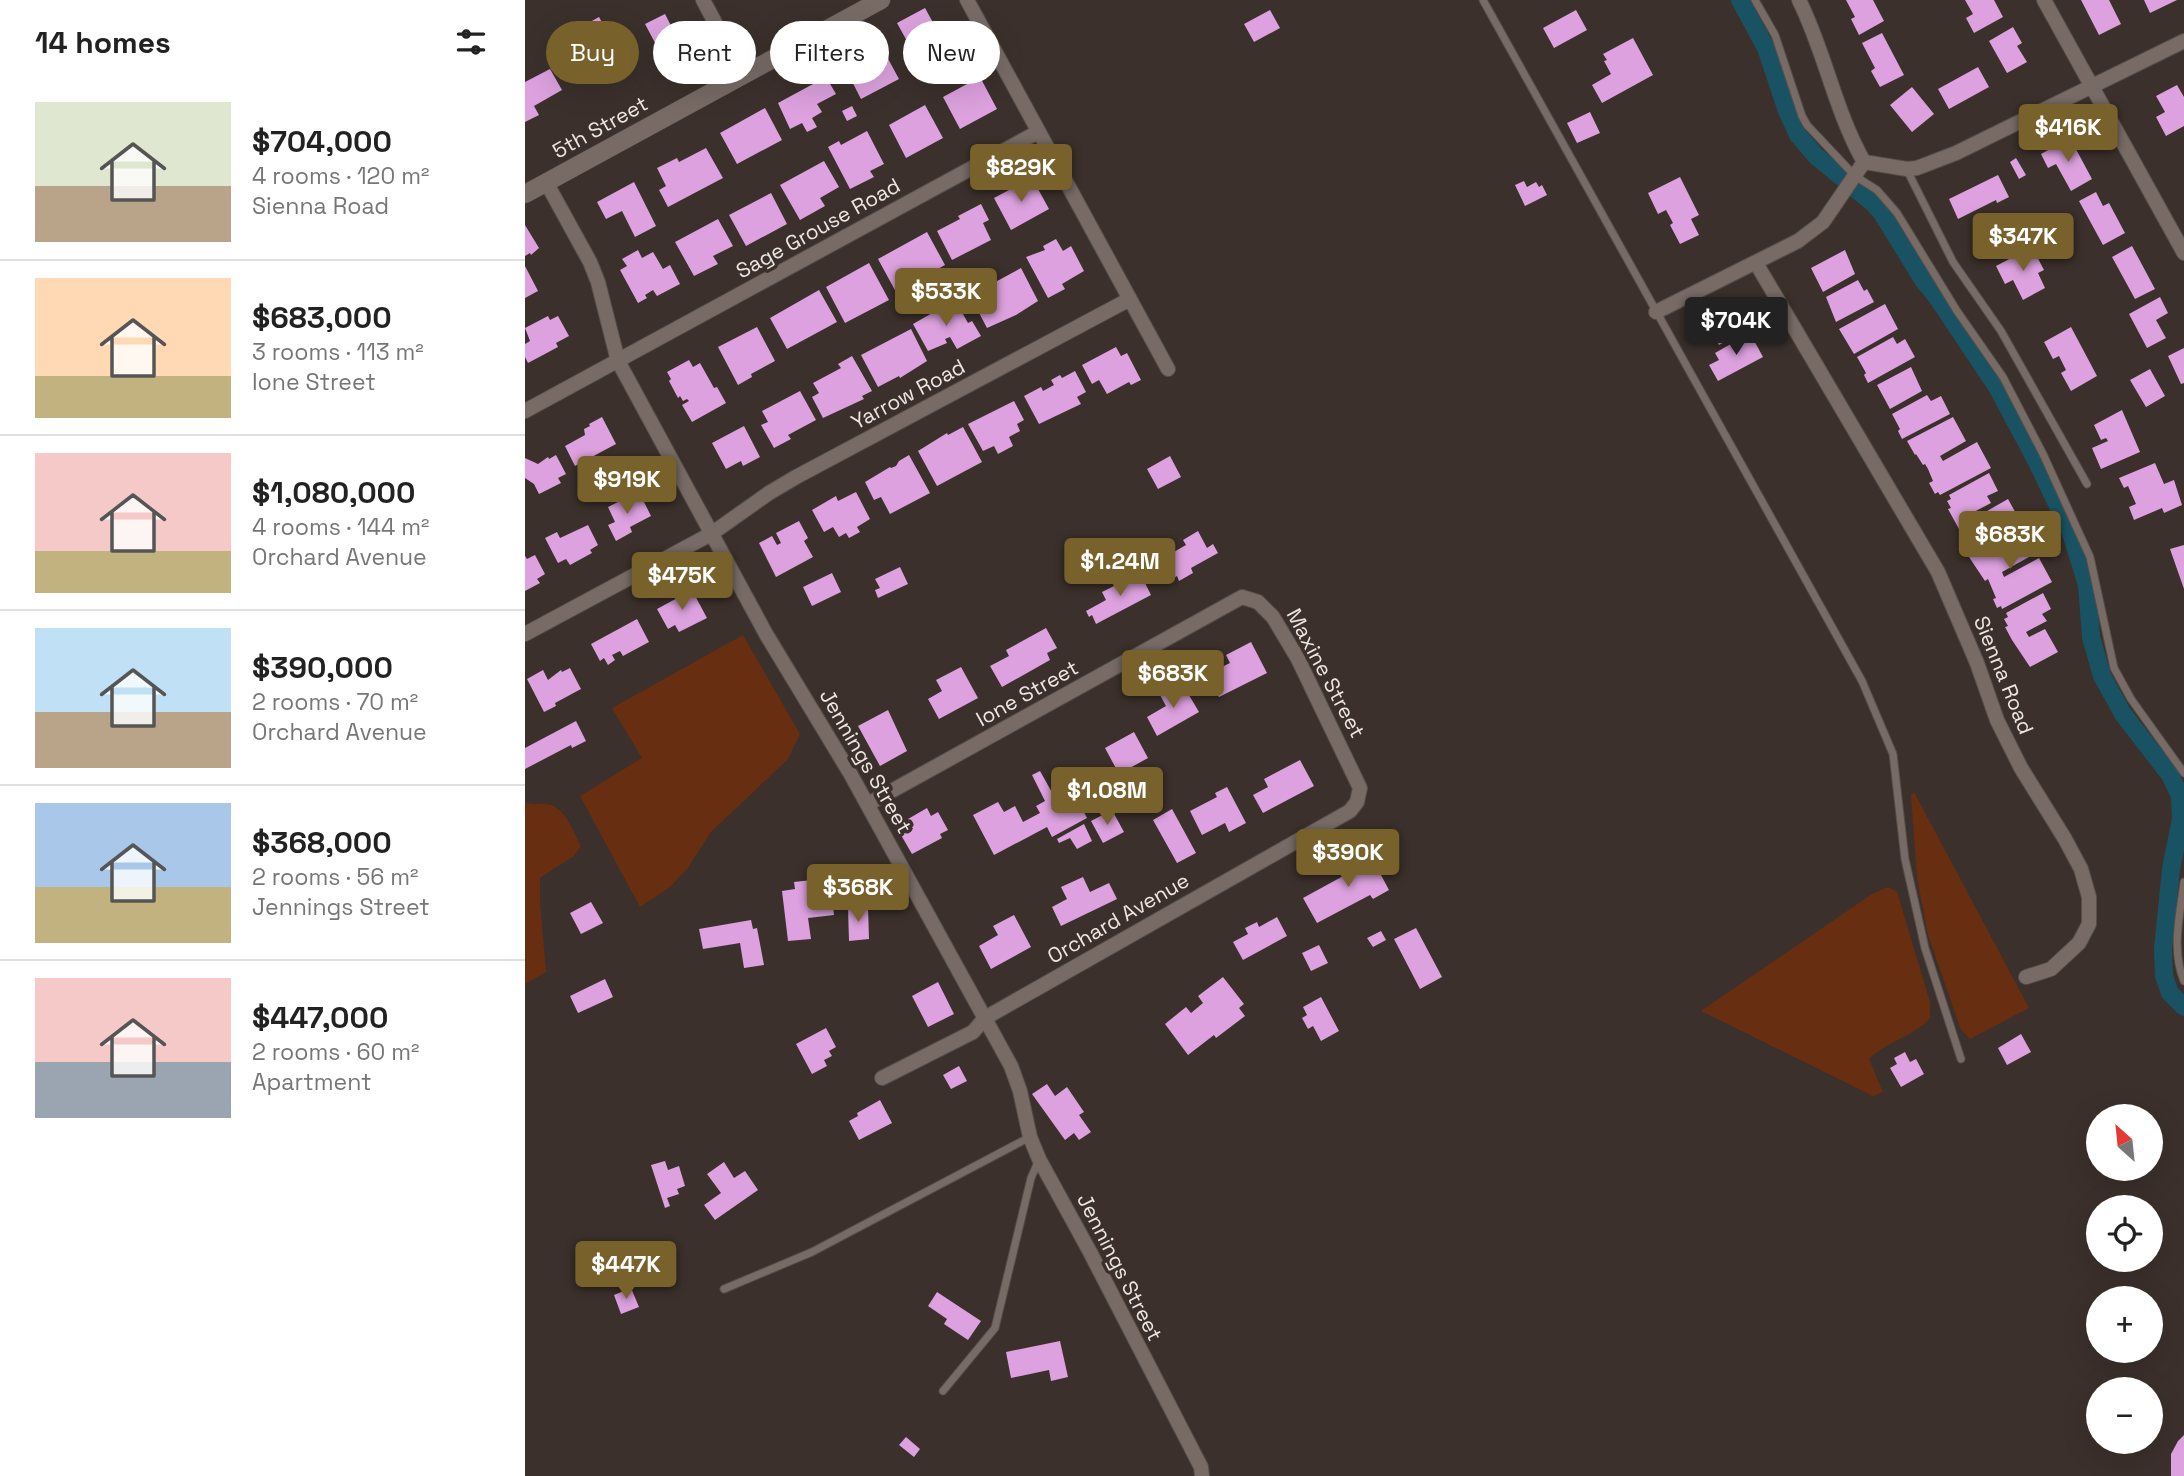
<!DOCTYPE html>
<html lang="en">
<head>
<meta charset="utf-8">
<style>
	:root { --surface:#fff; --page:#f2f2f2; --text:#222; --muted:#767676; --line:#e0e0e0; --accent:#78612a }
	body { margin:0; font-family:"Space Grotesk",sans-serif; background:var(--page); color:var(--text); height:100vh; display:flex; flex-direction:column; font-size:26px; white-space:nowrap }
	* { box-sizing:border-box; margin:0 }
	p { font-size:23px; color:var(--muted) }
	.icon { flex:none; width:38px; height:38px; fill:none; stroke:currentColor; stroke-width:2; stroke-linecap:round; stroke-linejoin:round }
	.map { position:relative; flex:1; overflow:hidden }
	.drawer { display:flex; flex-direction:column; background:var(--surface); width:525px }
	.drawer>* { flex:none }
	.banner { position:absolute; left:21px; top:21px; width:665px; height:63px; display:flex; gap:14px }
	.needle { width:46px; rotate:333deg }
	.buttons { position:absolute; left:1561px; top:1104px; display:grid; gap:14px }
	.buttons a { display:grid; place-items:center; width:77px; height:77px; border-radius:50%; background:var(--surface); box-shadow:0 7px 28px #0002; font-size:35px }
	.price { position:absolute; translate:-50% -60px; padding:0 16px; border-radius:7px; background:var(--accent); color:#fff; font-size:23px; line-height:46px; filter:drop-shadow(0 2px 4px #0008) }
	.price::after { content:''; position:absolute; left:50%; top:42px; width:21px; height:16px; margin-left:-10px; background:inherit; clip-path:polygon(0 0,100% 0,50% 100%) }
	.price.on { background:#222; color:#fff }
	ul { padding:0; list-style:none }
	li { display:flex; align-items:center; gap:21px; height:175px; padding:0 35px }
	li+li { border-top:2px solid var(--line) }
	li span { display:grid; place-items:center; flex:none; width:196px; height:140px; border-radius:0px; color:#555 }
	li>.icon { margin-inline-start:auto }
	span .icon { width:84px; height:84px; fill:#fffc; stroke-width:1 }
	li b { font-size:30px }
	h2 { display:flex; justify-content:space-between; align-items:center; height:84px; padding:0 35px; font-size:30px }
	.tag { padding:0 24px; border-radius:32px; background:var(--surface); box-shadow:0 7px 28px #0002; font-size:24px; line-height:63px }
	.tag.on { background:var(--accent); color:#fff }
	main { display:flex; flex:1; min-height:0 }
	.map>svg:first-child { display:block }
	.green { fill:#682e11 }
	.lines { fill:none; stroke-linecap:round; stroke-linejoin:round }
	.canal { stroke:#195363; stroke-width:18 }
	.building { fill:#dca1de }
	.service-casing { stroke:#564e49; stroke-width:9 }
	.minor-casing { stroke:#564e49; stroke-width:16 }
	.tertiary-casing { stroke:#564e49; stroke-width:19 }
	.service { stroke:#786b66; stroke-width:7 }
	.minor { stroke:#786b66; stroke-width:14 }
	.tertiary { stroke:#786b66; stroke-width:18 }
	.labels { text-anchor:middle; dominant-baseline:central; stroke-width:7; stroke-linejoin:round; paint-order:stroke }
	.street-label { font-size:21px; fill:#ede6e3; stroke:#3b302b }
</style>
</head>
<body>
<main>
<section class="drawer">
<h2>14 homes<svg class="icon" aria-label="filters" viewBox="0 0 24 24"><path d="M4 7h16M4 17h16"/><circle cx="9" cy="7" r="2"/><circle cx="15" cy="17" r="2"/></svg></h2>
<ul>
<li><span style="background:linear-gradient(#dfe7d0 60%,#b9a48a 0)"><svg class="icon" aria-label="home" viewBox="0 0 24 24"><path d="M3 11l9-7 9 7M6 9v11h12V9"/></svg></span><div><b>$704,000</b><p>4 rooms · 120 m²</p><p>Sienna Road</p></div></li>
<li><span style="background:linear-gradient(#ffd9b3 70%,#c2b280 0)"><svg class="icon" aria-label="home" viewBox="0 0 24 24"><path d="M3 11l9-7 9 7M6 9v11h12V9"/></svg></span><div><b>$683,000</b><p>3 rooms · 113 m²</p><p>Ione Street</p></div></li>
<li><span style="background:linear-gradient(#f6c9c9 70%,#c2b280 0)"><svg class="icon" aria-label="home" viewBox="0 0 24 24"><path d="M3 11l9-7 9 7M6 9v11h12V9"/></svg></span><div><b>$1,080,000</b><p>4 rooms · 144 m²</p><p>Orchard Avenue</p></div></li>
<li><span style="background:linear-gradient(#bfe0f5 60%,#b9a48a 0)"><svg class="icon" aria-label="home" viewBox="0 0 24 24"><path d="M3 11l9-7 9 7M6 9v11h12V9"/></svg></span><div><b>$390,000</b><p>2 rooms · 70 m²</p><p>Orchard Avenue</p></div></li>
<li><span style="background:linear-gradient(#a9c7e8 60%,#c2b280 0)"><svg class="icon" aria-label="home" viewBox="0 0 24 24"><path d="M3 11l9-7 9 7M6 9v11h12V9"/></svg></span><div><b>$368,000</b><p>2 rooms · 56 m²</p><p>Jennings Street</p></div></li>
<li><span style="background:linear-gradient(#f6c9c9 60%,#9aa5b1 0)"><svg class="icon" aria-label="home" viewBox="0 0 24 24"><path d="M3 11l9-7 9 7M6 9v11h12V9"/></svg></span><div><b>$447,000</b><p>2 rooms · 60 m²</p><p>Apartment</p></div></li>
</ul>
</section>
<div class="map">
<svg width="1659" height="1476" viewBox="0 0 1659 1476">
	<rect width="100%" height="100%" fill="#3b302b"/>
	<path class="green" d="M218 635 275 734 263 759 186 832 162 869 145 887 115 907 55 796 117 758 87 708Z
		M1389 792 1504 1008 1445 1039 1436 1030 1403 935 1392 877 1386 795Z
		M0 802C8 806 13 803 22 804 39 805 49 833 56 846L49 856 15 878V903L21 972 0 984Z
		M1363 887 1372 892 1405 1002V1018C1388 1037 1362 1041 1344 1059L1358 1092 1348 1096 1176 1011 1347 894Z"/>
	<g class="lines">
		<path class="canal" d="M1215 0 1241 48 1262 111 1273 135 1291 156 1348 203 1357 213 1398 280 1412 297 1472 387 1511 460 1546 533 1562 585 1566 637 1577 676 1598 714 1645 775 1655 796 1656 819 1646 869 1638 949 1639 976 1645 993 1659 1007"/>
	</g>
	<path class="building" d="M1321 0H1348L1359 21 1334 35 1326 19 1330 17Z
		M1440 0H1469L1478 17 1449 33 1441 18 1448 14Z
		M1556 0H1584L1596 24 1574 35Z
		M1619 0H1652L1625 13Z
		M400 8 411 28 383 43 372 23Z
		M745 10 755 28 729 42 719 24Z
		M1051 10 1062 30 1029 48 1018 28Z
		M140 14 163 59 144 69 120 24Z
		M74 17 100 64 73 79 60 54 68 50 56 27Z
		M1488 27 1497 43 1492 46 1502 62 1482 73 1464 41Z
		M1357 33 1379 75 1355 87 1346 71 1350 68 1337 43Z
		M415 37 425 56 403 68 393 49Z
		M1108 38 1128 75 1077 103 1067 85 1086 74 1079 61 1082 60 1078 54Z
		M361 55 374 79 336 99 319 66 334 58 339 67Z
		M1453 67 1464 87 1424 109 1413 89Z
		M25 69 37 90 9 106 14 115 0 122V82Z
		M301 77 311 94 292 104 297 112 287 118 292 127 282 132 277 123 265 129 253 103Z
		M455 77 472 109 435 129 418 97Z
		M1652 85 1659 97V126L1641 136 1631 117 1640 112 1631 96Z
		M1387 87 1409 114 1387 132 1365 105Z
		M400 105 418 138 381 158 364 125Z
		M327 106 332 116 322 121 317 111Z
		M240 108 257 140 212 164 195 133Z
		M1065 112 1075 133 1052 143 1042 123Z
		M342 131 359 164 345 171 349 177 325 189 303 147 314 141 316 145Z
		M1545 138 1567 179 1546 191 1531 164 1523 168 1516 154Z
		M181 148 198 178 143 207 134 190 141 186 132 168 152 158 154 162Z
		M1491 158 1501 175 1494 179 1485 162Z
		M299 161 314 187 295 198 300 206 275 220 255 185Z
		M1473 175 1484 197 1472 203 1471 200 1433 219 1424 199Z
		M1155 177 1174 215 1166 219 1174 235 1155 244 1145 225 1148 223 1141 210 1133 214 1123 193Z
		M507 178 524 209 486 230 469 198Z
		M999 181 1002 187 1011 182 1014 187 1017 185 1022 195 1000 206 990 185Z
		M109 182 131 226 110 237 97 211 81 219 72 202Z
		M1571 192 1578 206 1584 203 1600 233 1578 245 1554 201Z
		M246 193 262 224 221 246 204 215Z
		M456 204 464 220 458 223 466 240 427 260 412 231 435 219 433 216Z
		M193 219 208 246 188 256 193 264 169 276 150 242Z
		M0 225 14 248 6 255 5 253 0 256Z
		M402 232 420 265 371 292 353 259Z
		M531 239 538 251 546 246 559 271 537 284 540 289 523 298 501 257 520 250 518 246Z
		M1607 246 1630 289 1610 299 1587 257Z
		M1507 247 1519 270 1513 273 1520 288 1498 300 1488 280 1480 284 1471 266Z
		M113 250 117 258 128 252 138 269 145 265 155 284 132 296 128 290 120 295 122 298 113 303 95 270 102 266 97 259Z
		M1320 250 1330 274 1298 292 1286 268Z
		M344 263 364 300 320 323 301 287Z
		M0 266 13 291 0 298Z
		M496 268 513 301 491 315 462 328 451 307 456 304 450 293Z
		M1333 280 1339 291 1342 289 1349 302 1311 322 1301 297Z
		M294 290 312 322 262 349 245 318Z
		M1635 297 1643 313 1631 320 1641 338 1622 348 1604 314Z
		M430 300 443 323 447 321 456 336 432 349 425 337 420 339 422 343 403 351 388 324Z
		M1212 304 1224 328 1194 345 1181 321Z
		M1360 304 1373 329 1329 354 1314 329Z
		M23 316 25 320 33 316 44 336 31 343 33 347 3 363 0 357V344L5 341 0 328Z
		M232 327 250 361 226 374 227 377 213 385 193 347Z
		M1546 327 1572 376 1546 391 1536 373 1541 370 1534 356 1528 359 1519 342Z
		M386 329 402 361 375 378 374 376 353 387 336 355Z
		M1225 333 1238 357 1193 381 1184 365 1194 360 1190 353Z
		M1368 337 1372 344 1380 339 1390 357 1343 383 1339 375 1341 373 1332 357Z
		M591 347 596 356 602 353 616 380 606 385 604 382 582 394 574 380 567 384 557 365Z
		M1659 348V383L1656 384 1643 356Z
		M327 356 347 391 337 396 339 399 298 418 287 397 294 393 288 383 316 368 313 364Z
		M164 360 168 367 175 363 189 388 192 387 201 403 167 422 157 405 164 401 162 399 158 401 155 396 153 398 144 381 146 379 142 372Z
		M1386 367 1397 391 1365 409 1352 385Z
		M1625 369 1640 396 1621 407 1605 380Z
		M550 371 561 392 552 397 556 404 514 424 499 396 516 387 518 391 529 385 526 380 535 375 537 378Z
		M275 391 291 420 263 435 266 439 249 448 236 425 243 422 237 411Z
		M1402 395 1406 401 1416 396 1425 414 1377 439 1373 431 1375 429 1367 414Z
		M489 401 499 420 492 424 495 431 484 437 488 446 473 454 469 446 458 451 443 424Z
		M1597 410 1615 452 1576 469 1567 448 1583 441 1581 438 1576 440 1569 425Z
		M77 417 91 444 50 466 40 446 60 435 59 429 65 426 64 424Z
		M1428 417 1441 441 1415 456 1418 461 1452 442 1466 468 1415 495 1413 492 1410 494 1404 483 1408 481 1403 469 1400 464 1398 465 1391 454 1390 455 1382 441Z
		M219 426 235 457 218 466 216 461 201 469 187 443Z
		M438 427 457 462 412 486 393 451 422 433 423 435Z
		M31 455 41 474 33 478 36 483 14 494 9 484 0 478V458L13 464 23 457 24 459Z
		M384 455 405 493 365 514 356 497 349 500 340 482 365 467 366 468 371 466 374 461Z
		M645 456 656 477 633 489 622 469Z
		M1630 463 1639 484 1649 480 1657 505 1639 513 1637 508 1609 520 1604 507 1611 504 1603 486 1599 488 1594 478Z
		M1464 473 1473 491 1462 496 1466 503 1445 514 1448 519 1483 499 1498 526 1447 554 1445 549 1441 551 1436 541 1440 540 1423 509 1426 508 1422 501 1426 499 1424 495Z
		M331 492 345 519 332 527 335 532 324 538 321 533 314 537 308 527 299 532 287 510 311 496 313 501Z
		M105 496 107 501 116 496 126 516 105 527 107 532 91 541 83 525 90 522 83 507Z
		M274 521 283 538 279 541 288 557 251 577 234 543 247 536 252 545 256 543 251 533Z
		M63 525 73 545 65 550 67 553 45 565 41 559 33 563 20 538 32 532 35 538Z
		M673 531 682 548 688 544 693 553 666 568 668 573 654 581 652 576 644 581 633 561 661 545 658 540Z
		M1490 532 1504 557 1477 572 1479 577 1514 558 1527 582 1477 609 1476 606 1472 608 1468 599 1471 598 1463 579 1460 581 1444 557Z
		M1659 545V589L1645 549Z
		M10 555 20 574 12 579 15 583 0 591V556L2 559Z
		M375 567 383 584 353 598 350 590 355 588 350 579Z
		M307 573 316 592 287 606 278 587Z
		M615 573 626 595 571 624 567 615 564 617 561 611 581 600 577 592Z
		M167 590 182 618 154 632 150 625 143 629 132 609Z
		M1518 593 1526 609 1517 614 1522 621 1501 632 1504 637 1520 629 1533 652 1505 667 1487 640 1480 627 1483 626 1479 619 1483 617 1481 613Z
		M112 619 124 642 98 656 95 651 87 655 90 660 83 665 79 658 75 661 66 644Z
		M521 628 532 648 522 653 525 660 477 687 465 666 484 656 481 650Z
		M726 642 742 673 694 697 682 674 705 663 701 655Z
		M436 667 453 698 414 719 403 699 417 691 411 680Z
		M45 668 56 689 30 703 31 706 19 712 2 679 18 670 23 680 36 670 37 672Z
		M649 684 652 689 658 685 674 712 632 736 622 717 641 706 634 693Z
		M363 710 382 751 355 766 333 726Z
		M51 721 61 741 47 748 46 745 0 769V748Z
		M609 732 623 758 594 774 580 748Z
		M775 760 789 786 738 813 728 795 743 787 739 779Z
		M515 771 529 796 546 787 562 818 527 837 522 827 469 855 448 815 473 802 479 812 490 806 498 822 515 813 511 806 520 801 507 775Z
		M702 787 721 823 704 832 700 823 677 835 665 811 692 797 690 793Z
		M402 808 406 816 413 812 423 830 415 834 417 838 387 854 376 835 388 829 383 819Z
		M647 809 671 853 652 863 628 820Z
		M587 810 599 832 578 843 566 821Z
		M559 824 567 841 552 849 545 838 534 843 532 839Z
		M842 849 864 890 848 899 845 895 792 923 778 898 831 869 825 858Z
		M322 876 324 897 307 899 309 915 283 918 286 939 263 941 257 891 270 889 269 882Z
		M558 877 565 892 584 883 592 899 536 926 527 907 542 899 536 887Z
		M66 902 78 923 56 934 45 913Z
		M343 907 344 939 324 941 323 908Z
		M489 915 506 947 466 969 454 946 473 935 468 926Z
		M752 917 762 936 718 960 708 942 723 934 720 928 732 922 734 927Z
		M226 920 228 929 232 928 239 965 219 968 215 943 178 949 174 929Z
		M891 928 917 977 895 989 869 939Z
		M856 931 861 940 848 947 842 938Z
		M794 945 803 963 786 971 777 953Z
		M698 977 719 1004 714 1008 720 1016 691 1038 689 1035 663 1055 640 1024 661 1007 666 1013 678 1003 673 996Z
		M80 979 88 997 53 1013 45 996Z
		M413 982 429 1014 403 1027 387 996Z
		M796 997 814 1031 796 1041 788 1026 783 1029 777 1018 782 1015 778 1007Z
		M301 1028 311 1047 304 1051 307 1056 299 1060 302 1066 287 1074 271 1044Z
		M1496 1034 1506 1052 1482 1065 1473 1048Z
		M1380 1052 1385 1062 1391 1059 1399 1074 1376 1087 1365 1068 1372 1064 1369 1058Z
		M434 1066 442 1081 426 1089 418 1075Z
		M522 1084 530 1096 542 1087 559 1112 554 1115 566 1132 554 1140 549 1133 540 1140 507 1094Z
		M355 1100 367 1123 334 1140 324 1121 333 1116 332 1113Z
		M140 1161 143 1170 154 1166 160 1186 152 1189 154 1194 142 1198 145 1206 140 1208 126 1165Z
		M199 1162 209 1178 220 1171 233 1190 190 1220 179 1205 196 1193 182 1174Z
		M569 1208 579 1227 569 1232 559 1213Z
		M106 1288 114 1307 96 1314 89 1295Z
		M412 1292 456 1321 443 1340 419 1324 422 1319 403 1306Z
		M535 1341 543 1377 526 1381 524 1370 486 1378 481 1352Z
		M1659 1435V1476H1646V1454L1653 1441Z
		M381 1437 395 1449 389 1457 374 1445Z"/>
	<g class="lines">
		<defs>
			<path id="service" d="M958 0 1337 681 1368 754 1380 859 1400 948 1436 1059
				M1230 0 1250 35 1277 116 1282 125 1330 176 1352 190 1372 213 1432 311 1478 377 1518 454 1565 557 1589 668 1606 699 1659 773
				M1382 170 1428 262 1476 331 1562 484
				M1659 882C1655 914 1646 950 1659 981
				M199 1289 287 1252 505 1137
				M418 1391 470 1328 506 1178 514 1160"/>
			<path id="minor" d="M178 0 218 75
				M442 0 643 369
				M1274 0C1300 52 1310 111 1339 162L1382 169 1392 168 1431 153 1659 41
				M1519 0 1659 253
				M21 182 65 262 73 282 93 361 241 634 325 773 486 1066 495 1091 505 1137 514 1159 565 1252 676 1467 677 1476
				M1231 263 1413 572 1452 663 1472 720 1496 768 1540 839 1556 869 1564 897V924L1554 943 1526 969 1501 977
				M1131 312 1273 241 1298 222 1339 162
				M0 411 513 132
				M0 634 186 534 244 493 271 477 605 299
				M343 804 717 597 733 602 748 617 773 659 835 788 832 802 825 811 460 1018 448 1032 357 1078"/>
			<path id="tertiary" d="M0 194 356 0"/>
		</defs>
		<use href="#service" class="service-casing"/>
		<use href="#minor" class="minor-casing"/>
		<use href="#tertiary" class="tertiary-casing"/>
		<use href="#service" class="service"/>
		<use href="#minor" class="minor"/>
		<use href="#tertiary" class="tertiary"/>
	</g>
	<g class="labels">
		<g class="street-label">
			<text transform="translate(75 127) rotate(-29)">5th Street</text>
			<text transform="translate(293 228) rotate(-29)">Sage Grouse Road</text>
			<text transform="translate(383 394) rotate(-28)">Yarrow Road</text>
			<text transform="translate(801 673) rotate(62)">Maxine Street</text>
			<text transform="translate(1479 675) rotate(68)">Sienna Road</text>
			<text transform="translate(502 693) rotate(-29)">Ione Street</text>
			<text transform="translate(341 761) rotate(60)">Jennings Street</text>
			<text transform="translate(593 918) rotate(-30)">Orchard Avenue</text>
			<text transform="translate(595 1267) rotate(63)">Jennings Street</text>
		</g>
	</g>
</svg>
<div class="buttons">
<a><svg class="needle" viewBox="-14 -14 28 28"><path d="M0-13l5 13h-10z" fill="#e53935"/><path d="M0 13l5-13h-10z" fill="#767676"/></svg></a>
<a><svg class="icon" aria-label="locate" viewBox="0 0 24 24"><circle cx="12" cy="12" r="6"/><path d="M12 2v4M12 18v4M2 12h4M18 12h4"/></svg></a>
<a>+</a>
<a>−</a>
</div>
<b class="price" style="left:1543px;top:164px">$416K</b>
<b class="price" style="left:496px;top:204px">$829K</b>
<b class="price" style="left:1498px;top:273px">$347K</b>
<b class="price" style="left:421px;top:328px">$533K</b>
<b class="price on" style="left:1211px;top:357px">$704K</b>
<b class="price" style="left:102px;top:516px">$919K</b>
<b class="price" style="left:1485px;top:571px">$683K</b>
<b class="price" style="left:595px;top:598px">$1.24M</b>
<b class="price" style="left:157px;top:612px">$475K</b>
<b class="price" style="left:648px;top:710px">$683K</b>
<b class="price" style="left:582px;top:827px">$1.08M</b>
<b class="price" style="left:823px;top:889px">$390K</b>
<b class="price" style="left:333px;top:924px">$368K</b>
<b class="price" style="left:101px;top:1301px">$447K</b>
<div class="banner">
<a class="tag on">Buy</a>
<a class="tag">Rent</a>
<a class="tag">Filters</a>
<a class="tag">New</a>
</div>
</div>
</main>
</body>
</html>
